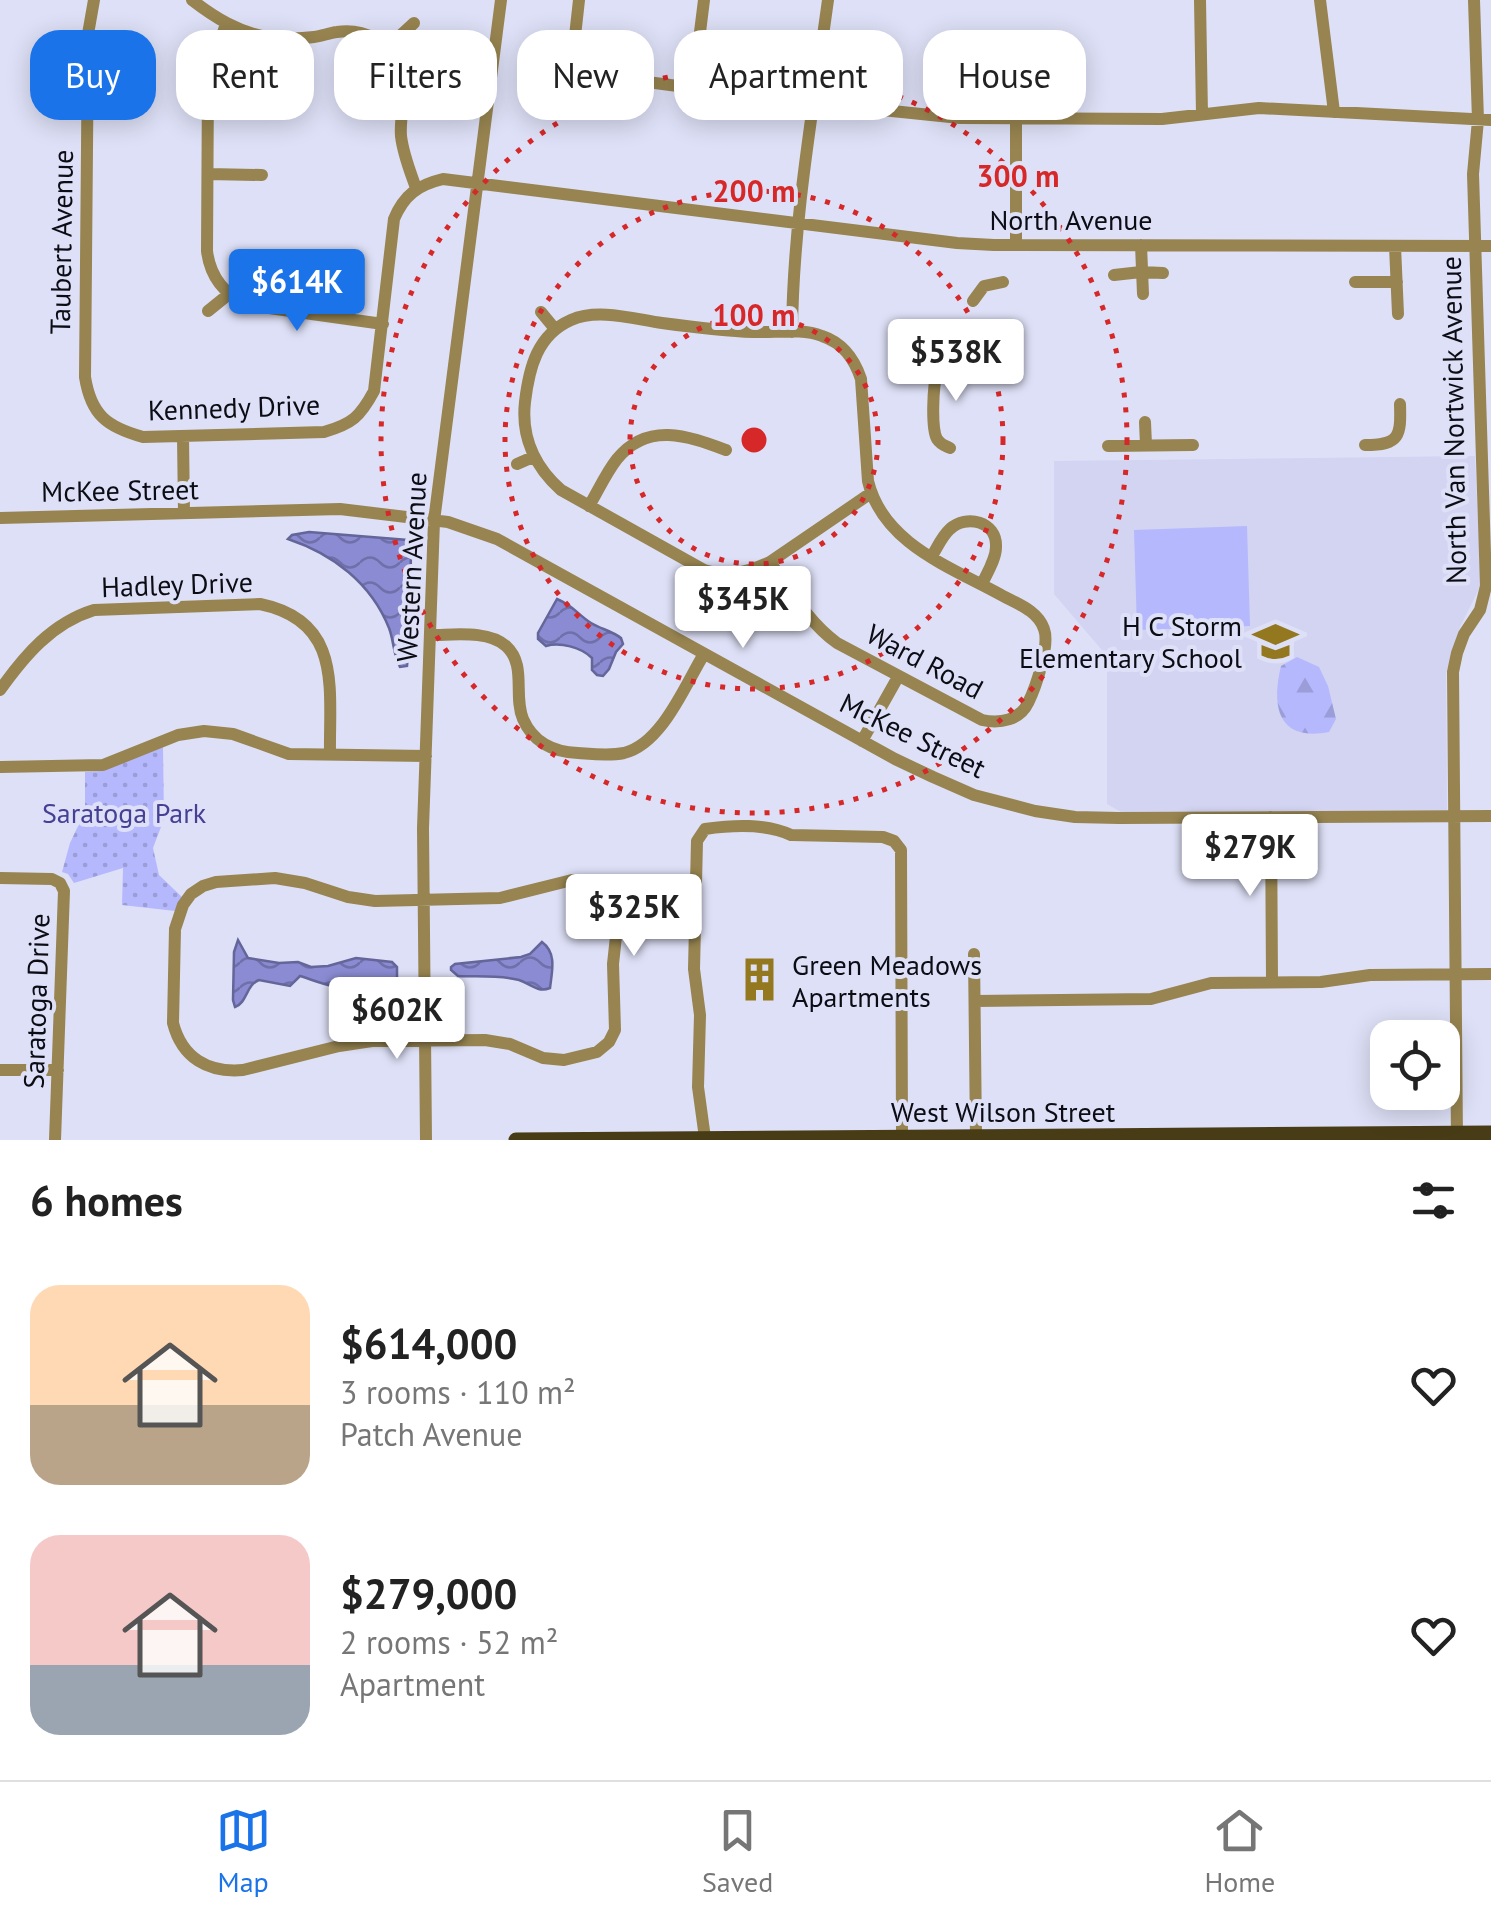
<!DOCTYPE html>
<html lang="en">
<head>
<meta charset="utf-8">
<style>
	:root { --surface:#fff; --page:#f6f6f6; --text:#222; --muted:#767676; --line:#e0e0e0; --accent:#1a73e8 }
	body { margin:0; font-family:"PT Sans",sans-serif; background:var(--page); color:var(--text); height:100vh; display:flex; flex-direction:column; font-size:38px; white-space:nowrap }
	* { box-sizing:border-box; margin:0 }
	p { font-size:32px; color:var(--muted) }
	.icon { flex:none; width:55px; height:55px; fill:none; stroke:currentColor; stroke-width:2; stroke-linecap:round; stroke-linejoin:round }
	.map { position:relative; height:1140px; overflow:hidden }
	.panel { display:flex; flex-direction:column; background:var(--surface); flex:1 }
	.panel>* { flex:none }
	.top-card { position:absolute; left:30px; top:30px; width:1432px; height:90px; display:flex; gap:20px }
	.buttons { position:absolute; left:1370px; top:1020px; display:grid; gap:20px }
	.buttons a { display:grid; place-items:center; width:90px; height:90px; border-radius:20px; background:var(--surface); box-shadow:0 5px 25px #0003; font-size:50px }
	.price { position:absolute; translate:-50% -85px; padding:0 22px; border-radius:10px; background:#fff; color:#222; font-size:32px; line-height:65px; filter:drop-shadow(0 2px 5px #0008) }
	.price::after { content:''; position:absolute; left:50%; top:60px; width:30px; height:22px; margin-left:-15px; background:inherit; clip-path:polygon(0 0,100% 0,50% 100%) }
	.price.selected { background:var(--accent); color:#fff }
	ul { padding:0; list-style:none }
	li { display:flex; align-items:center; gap:30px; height:250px; padding:0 30px }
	li span { display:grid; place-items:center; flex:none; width:280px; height:200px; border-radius:30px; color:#555 }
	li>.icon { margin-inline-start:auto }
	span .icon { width:120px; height:120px; fill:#fffc; stroke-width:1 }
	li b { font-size:42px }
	h2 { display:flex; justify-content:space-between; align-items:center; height:120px; padding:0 30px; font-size:42px }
	.chip { padding:0 35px; border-radius:30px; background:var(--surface); box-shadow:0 5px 25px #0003; font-size:35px; line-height:90px }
	.chip.selected { background:var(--accent); color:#fff }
	.dock { display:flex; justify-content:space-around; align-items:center; height:140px; border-top:2px solid var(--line); background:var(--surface); font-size:28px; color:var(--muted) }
	.dock a { display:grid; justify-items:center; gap:5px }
	.dock .selected { color:var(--accent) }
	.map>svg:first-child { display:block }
	.built { fill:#d2d4f2 }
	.grass { fill:#b5b8fc }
	.forest { fill:url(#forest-firs) }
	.park { fill:url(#park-dots) }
	.water { fill:url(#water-waves); stroke:#646599; stroke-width:2.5 }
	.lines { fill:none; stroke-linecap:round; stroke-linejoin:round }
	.minor { stroke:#978450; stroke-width:12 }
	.major { stroke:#483c17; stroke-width:15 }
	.ring { fill:none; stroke:#d62828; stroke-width:5; stroke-dasharray:5 10 }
	.labels { text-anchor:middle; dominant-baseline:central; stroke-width:8; stroke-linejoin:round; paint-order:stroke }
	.street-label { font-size:28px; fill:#0c0c14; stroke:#dee0f7 }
	.poi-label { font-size:28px; fill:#0c0c14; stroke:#dee0f7; text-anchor:end }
	.park-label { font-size:28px; fill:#464095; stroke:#dee0f7 }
	.centre { fill:#d62828; stroke:#dee0f7; stroke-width:5 }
	.ring-label { font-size:30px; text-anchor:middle; font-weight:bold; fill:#d62828; stroke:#dee0f7; stroke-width:8; stroke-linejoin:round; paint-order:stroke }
</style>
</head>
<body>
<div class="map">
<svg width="1491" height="1140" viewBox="0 0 1491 1140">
	<defs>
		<pattern id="forest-firs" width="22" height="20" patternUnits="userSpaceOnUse" patternTransform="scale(2.5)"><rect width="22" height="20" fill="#b5b8fc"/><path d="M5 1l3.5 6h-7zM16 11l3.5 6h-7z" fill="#9a9dd7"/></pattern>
		<pattern id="park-dots" width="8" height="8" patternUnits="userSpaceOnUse" patternTransform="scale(2.5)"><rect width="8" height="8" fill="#b5b8fc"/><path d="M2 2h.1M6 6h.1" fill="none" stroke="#9a9dd7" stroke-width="1.8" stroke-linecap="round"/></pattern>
		<pattern id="water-waves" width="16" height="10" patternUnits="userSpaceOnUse" patternTransform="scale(2.5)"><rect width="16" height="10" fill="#8a8bd2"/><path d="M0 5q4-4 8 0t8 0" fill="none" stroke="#6f70a9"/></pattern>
	</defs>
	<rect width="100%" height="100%" fill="#dee0f7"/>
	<path class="built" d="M1475 456 1481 585 1460 627 1446 673 1447 810 1121 812 1107 804V656L1054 594V461Z"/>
	<path class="grass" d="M1247 526 1250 626 1137 630 1134 530Z"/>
	<path class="forest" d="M1297 657 1319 667 1328 686 1336 719 1329 732C1278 742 1271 707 1281 666Z"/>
	<path class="park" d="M163 747 164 819 153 848 159 875 182 897 175 911 122 905 123 868 74 883 68 874 62 872 70 843 85 811V772L101 771Z"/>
	<path class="water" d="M309 532 408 540 411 543 410 634 407 666 400 667C393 654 394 641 389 628 371 583 333 554 288 539L292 535Z
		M557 599C574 606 578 615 591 623 601 629 612 631 621 638L623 644 616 652 609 669 603 676 597 675 592 670V658C581 647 560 642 546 646L538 639V633Z
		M238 940 248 958 279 963 298 962 311 967 328 966 356 958 392 962 397 967V981L393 984C374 985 352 988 333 986 322 984 310 979 300 976L290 986 259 980C246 985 247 1003 235 1007L233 1000 234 952Z
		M542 942C557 953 552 971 550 988 537 993 531 984 519 980 500 975 477 977 458 976L451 970V967L455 964 521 957 530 954Z"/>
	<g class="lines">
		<path class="minor" d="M94 0 88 34 85 377C91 415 107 427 143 437L324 432C352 424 360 417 374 391L394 219C404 195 418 185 443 179L957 243 994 245 1491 246
			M192 0C214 17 239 33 268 37 283 39 299 39 314 37 322 36 329 33 337 32 364 28 390 42 400 67 410 90 399 112 401 136 403 154 410 171 416 188
			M579 0 571 72 693 88 704 0
			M1200 0 1202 114
			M1320 0 1334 112
			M226 24 208 76 207 251C210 276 224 294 247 305L383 324
			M388 47 414 23
			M814 103 960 118 1162 119 1259 108 1491 120
			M208 174 262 175
			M1016 244V119
			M1141 245 1143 294
			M1395 246 1398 314
			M1114 275 1141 272 1163 273
			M1355 282H1397
			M973 301 984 286 1003 282
			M208 311 229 294
			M541 312 555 329
			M792 332C793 221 813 110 828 0
			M937 373C933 385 931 428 937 439 941 445 944 445 950 448
			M1145 422 1146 445
			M183 436 184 513
			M1365 445C1400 445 1401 436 1400 404
			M1108 446 1193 445
			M517 464 533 457
			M589 506C598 491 606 473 617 459 648 421 688 436 726 450
			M0 518 340 509 448 522 497 539 895 759 933 777 974 795 1035 811 1075 817 1119 818 1491 816
			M932 556C937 548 942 536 950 529 966 514 997 521 996 547 996 559 987 573 982 584
			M770 562C790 590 808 622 837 643L982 720C1000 724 1020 720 1028 703 1036 687 1050 645 1044 629 1038 611 1018 604 1003 596 951 567 883 544 868 481L861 379C854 358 843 343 822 336 801 328 775 333 753 332 723 331 692 327 662 323 634 319 598 308 571 320 537 335 529 368 525 402 521 437 535 467 561 490L704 570C729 577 746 573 770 562L871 493
			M431 635C454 635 488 630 506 646 527 665 513 695 523 719 533 742 553 752 578 753 593 754 609 756 624 753 662 744 685 685 704 654
			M0 690C25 655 52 623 94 610L260 604C343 621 329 689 330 755
			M862 741 898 677
			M0 767 103 765 178 735 204 731 233 734 289 754 426 756
			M1271 817 1272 981
			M0 878 52 879 60 883 64 891 55 1140
			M275 878 305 883 348 897 375 901 500 898 572 880 591 884 607 895 618 918 613 964 615 1030 609 1042 597 1052 564 1060 543 1058 510 1044 485 1040 372 1041 339 1046 243 1070C208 1073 182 1058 173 1023L175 929 183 905 191 894 203 886 216 882Z
			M974 954 976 1136
			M975 1001 1151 999 1211 983 1321 982 1370 975 1491 974
			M0 1070H58
			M705 1138 698 1087 700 1015 694 969 697 841 705 829C733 825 765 823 791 835L883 837 894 841 901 850 902 1136
			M426 1140 423 828 434 521 501 0
			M1457 1140 1453 672 1457 653 1464 634 1480 610 1486 586 1473 174 1478 120 1474 0"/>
		<path class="major" d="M516 1140 1491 1133"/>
	</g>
	<g class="ring">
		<circle cx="754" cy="440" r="124"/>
		<circle cx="754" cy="440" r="249"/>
		<circle cx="754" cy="440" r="373"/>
	</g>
	<defs>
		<symbol id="school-bare" viewBox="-9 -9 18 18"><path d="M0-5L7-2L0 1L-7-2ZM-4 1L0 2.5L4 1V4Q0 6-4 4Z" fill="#94781f" stroke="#dee0f7" stroke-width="2.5" paint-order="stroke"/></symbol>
		<symbol id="building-bare" viewBox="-9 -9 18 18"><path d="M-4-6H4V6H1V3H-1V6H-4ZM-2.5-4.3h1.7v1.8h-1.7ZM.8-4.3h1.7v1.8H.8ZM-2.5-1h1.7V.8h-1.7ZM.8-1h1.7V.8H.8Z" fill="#94781f" stroke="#dee0f7" stroke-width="2.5" paint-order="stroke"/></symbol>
	</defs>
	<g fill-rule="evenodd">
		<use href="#school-bare" x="1244" y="610" width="63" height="63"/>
		<use href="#building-bare" x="728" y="948" width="63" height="63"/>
	</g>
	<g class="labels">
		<g class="street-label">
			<text x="1071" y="219">North Avenue</text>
			<text transform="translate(61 242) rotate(-89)">Taubert Avenue</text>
			<text transform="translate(234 407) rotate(-2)">Kennedy Drive</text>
			<text transform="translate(1453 420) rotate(-91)">North Van Nortwick Avenue</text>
			<text transform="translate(120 490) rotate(-1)">McKee Street</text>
			<text transform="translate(411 567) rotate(-87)">Western Avenue</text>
			<text transform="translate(177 584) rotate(-2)">Hadley Drive</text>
			<text transform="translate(925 661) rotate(28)">Ward Road</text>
			<text transform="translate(913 735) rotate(26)">McKee Street</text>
			<text transform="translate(36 1001) rotate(-88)">Saratoga Drive</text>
			<text x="1003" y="1111">West Wilson Street</text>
		</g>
		<g class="poi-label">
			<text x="1242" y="625">H C Storm<tspan x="1242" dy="32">Elementary School</tspan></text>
			<text x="792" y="964" text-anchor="start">Green Meadows<tspan x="792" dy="32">Apartments</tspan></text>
		</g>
		<g class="park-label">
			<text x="124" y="812">Saratoga Park</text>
		</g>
	</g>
	<circle cx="754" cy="440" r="15" class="centre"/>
	<g class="ring-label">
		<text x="1018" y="187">300 m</text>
		<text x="754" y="202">200 m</text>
		<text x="754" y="326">100 m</text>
	</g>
</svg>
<div class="buttons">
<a><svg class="icon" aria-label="locate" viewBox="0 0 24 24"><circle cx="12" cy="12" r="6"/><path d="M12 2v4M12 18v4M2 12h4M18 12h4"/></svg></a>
</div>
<b class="price selected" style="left:297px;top:334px">$614K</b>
<b class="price" style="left:956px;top:404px">$538K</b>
<b class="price" style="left:743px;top:651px">$345K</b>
<b class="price" style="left:1250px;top:899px">$279K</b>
<b class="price" style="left:634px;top:959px">$325K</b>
<b class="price" style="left:397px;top:1062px">$602K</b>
<div class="top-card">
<a class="chip selected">Buy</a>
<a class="chip">Rent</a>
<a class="chip">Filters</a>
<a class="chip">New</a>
<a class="chip">Apartment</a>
<a class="chip">House</a>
</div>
</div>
<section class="panel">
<h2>6 homes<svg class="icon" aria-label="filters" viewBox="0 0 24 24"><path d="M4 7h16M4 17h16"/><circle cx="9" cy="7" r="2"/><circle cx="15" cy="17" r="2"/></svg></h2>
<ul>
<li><span style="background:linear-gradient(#ffd9b3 60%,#b9a48a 0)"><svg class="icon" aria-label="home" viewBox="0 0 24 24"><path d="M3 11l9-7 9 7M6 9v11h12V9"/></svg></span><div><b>$614,000</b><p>3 rooms · 110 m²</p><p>Patch Avenue</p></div><svg class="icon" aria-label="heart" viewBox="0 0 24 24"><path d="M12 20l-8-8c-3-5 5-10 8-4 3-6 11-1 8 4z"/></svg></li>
<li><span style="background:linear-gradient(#f6c9c9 65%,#9aa5b1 0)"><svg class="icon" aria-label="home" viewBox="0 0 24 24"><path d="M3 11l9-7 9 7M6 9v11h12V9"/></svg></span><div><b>$279,000</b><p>2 rooms · 52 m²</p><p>Apartment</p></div><svg class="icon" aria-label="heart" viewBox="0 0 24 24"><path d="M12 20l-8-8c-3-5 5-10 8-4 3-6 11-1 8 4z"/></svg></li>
</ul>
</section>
<nav class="dock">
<a class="selected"><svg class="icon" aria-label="map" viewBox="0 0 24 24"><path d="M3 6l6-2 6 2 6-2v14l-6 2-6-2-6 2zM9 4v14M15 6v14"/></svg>Map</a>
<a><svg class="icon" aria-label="saved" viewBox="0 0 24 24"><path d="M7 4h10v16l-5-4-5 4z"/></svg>Saved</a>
<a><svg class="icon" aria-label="home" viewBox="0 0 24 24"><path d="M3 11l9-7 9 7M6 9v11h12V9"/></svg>Home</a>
</nav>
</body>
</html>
